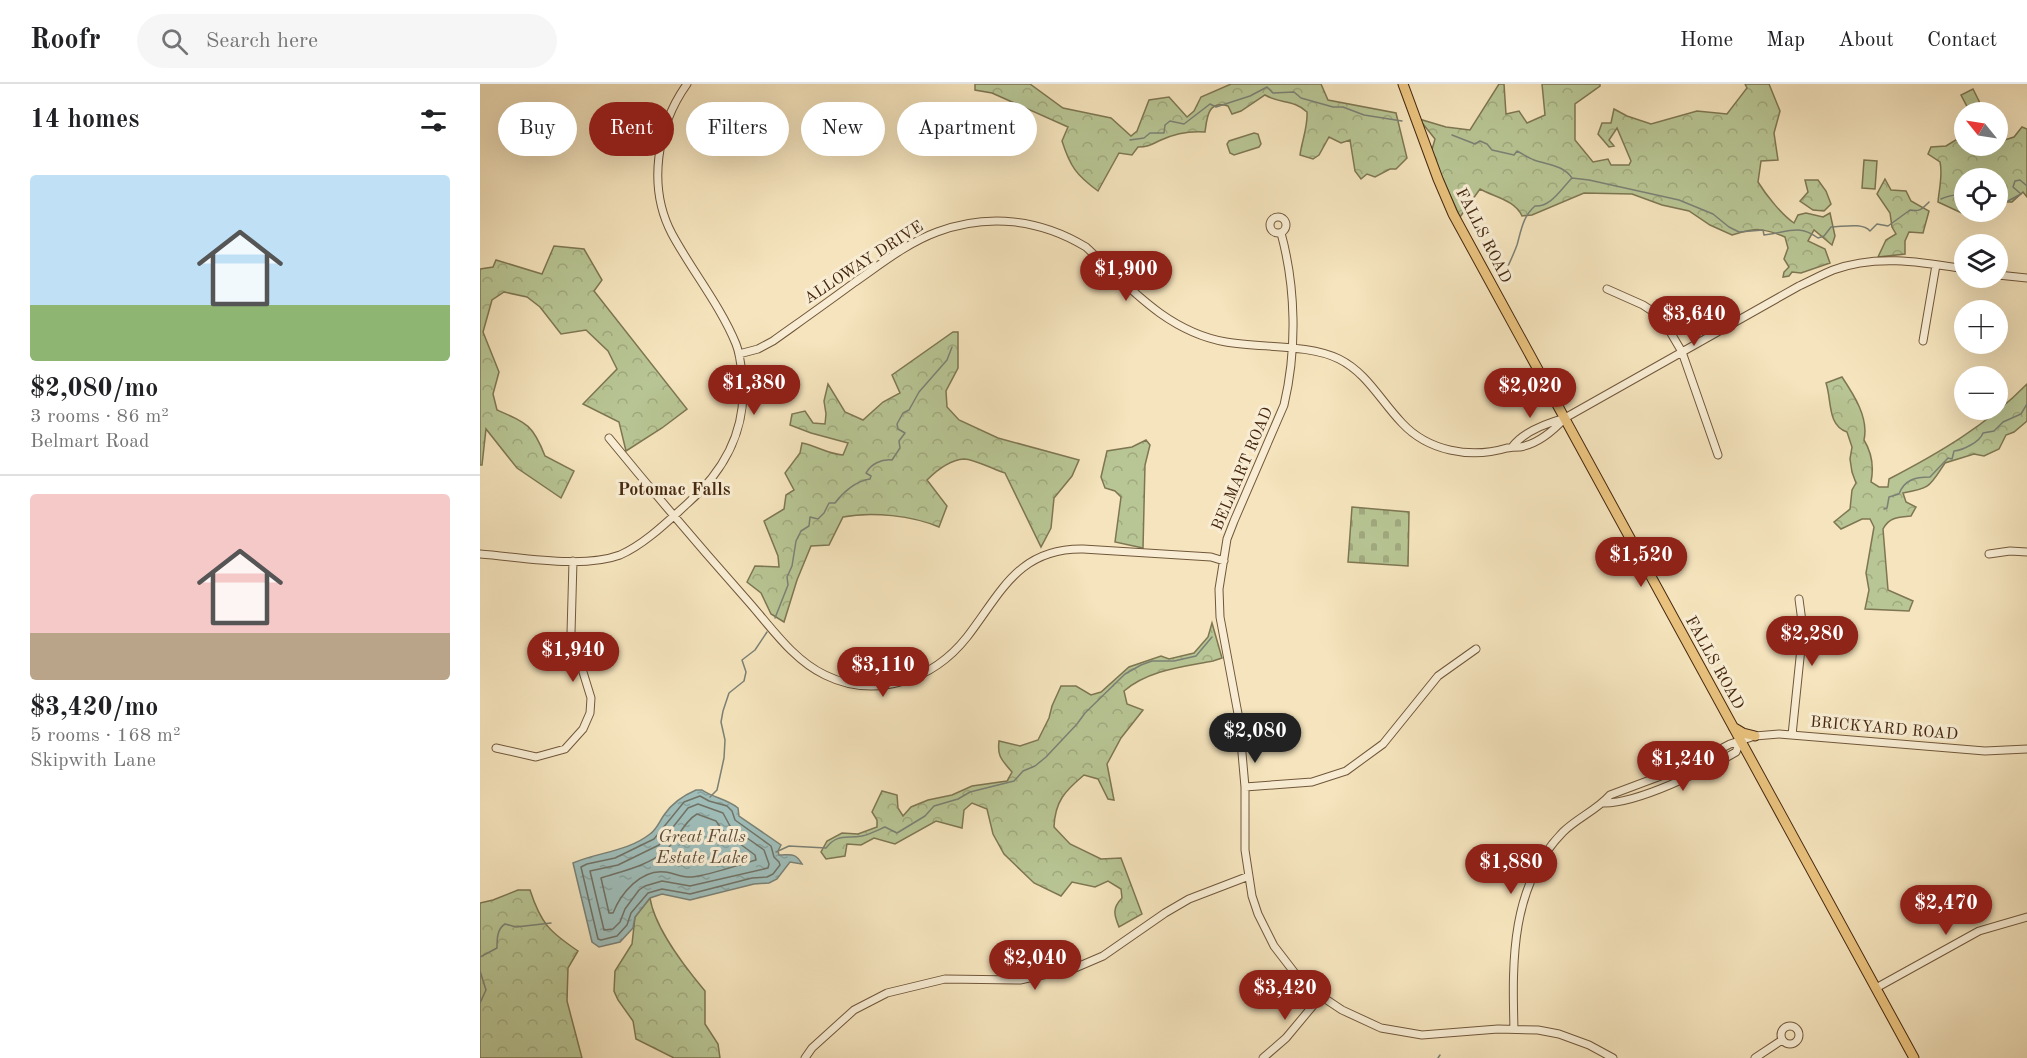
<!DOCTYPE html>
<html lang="en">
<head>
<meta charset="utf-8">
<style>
	:root { --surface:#fff; --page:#f6f6f6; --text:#202124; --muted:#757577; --line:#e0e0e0; --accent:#8f2418 }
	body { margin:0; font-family:"Old Standard TT",serif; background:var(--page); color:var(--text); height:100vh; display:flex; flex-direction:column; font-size:22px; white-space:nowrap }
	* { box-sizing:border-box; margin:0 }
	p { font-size:20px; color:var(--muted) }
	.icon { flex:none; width:33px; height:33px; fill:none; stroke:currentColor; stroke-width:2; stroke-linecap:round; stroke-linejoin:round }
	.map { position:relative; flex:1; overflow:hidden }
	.sheet { display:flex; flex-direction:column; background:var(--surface); width:480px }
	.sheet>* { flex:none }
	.top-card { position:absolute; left:18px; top:18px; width:570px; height:54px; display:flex; gap:12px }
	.needle { width:39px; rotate:300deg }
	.buttons { position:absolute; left:1474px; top:18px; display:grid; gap:12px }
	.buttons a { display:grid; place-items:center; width:54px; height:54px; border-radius:50%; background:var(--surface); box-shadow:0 6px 24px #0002; font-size:30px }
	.price { position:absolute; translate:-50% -51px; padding:0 14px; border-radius:21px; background:var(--accent); color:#fff; font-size:20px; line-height:39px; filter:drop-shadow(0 2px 3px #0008) }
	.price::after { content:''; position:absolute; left:50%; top:36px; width:18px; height:14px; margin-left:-9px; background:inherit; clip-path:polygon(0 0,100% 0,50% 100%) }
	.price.active { background:#222; color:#fff }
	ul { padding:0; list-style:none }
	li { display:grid; align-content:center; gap:12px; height:318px; padding:0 30px }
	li+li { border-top:2px solid var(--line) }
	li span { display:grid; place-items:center; height:186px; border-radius:6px; color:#555 }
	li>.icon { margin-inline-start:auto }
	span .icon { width:108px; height:108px; fill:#fffc; stroke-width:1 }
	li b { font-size:26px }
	h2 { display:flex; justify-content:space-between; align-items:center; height:72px; padding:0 30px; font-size:26px }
	.tag { padding:0 21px; border-radius:27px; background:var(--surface); box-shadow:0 6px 24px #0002; font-size:21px; line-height:54px }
	.tag.active { background:var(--accent); color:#fff }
	header { display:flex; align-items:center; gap:36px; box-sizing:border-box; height:84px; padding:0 30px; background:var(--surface); border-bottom:2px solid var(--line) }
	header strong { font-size:28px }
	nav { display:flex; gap:33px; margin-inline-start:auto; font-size:21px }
	.search { width:420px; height:54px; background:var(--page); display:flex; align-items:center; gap:15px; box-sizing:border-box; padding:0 21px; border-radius:33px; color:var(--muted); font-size:22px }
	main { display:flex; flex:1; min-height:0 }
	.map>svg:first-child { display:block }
	.grass { fill:#b8c594; stroke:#7e7652; stroke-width:1.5 }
	.forest { fill:url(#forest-crowns); stroke:#7e7652; stroke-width:1.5 }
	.cemetery { fill:url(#cemetery-stones); stroke:#7e7652; stroke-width:1.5 }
	.water { fill:url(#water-ripples); stroke:#7b8175; stroke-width:1.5 }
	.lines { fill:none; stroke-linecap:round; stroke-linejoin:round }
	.shore { stroke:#727264; stroke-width:1.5 }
	.stream { stroke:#7b8175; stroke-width:1.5 }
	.minor-casing { stroke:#71573a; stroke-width:9 }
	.major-casing { stroke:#45280f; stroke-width:11 }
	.minor { stroke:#f8edd4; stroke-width:7 }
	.major { stroke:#eac27e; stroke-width:9 }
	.labels { text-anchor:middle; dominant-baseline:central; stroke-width:6; stroke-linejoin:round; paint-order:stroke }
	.street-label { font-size:16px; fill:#45280f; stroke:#f8edd4 }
	.neighbourhood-label { font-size:18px; font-weight:bold; fill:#45280f; stroke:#f8edd4 }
	.water-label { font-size:18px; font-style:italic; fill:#5c4d3a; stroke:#f8edd4 }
</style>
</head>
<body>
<header>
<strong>Roofr</strong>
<div class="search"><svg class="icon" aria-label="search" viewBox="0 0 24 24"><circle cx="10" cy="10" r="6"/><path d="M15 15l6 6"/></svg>Search here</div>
<nav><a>Home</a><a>Map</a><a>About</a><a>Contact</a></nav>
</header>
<main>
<section class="sheet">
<h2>14 homes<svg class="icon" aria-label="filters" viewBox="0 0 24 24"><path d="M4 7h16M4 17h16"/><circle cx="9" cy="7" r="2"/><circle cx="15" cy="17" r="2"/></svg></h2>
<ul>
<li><span style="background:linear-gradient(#bfe0f5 70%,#8fb573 0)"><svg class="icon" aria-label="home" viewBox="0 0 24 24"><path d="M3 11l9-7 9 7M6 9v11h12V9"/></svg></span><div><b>$2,080/mo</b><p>3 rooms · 86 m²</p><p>Belmart Road</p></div></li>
<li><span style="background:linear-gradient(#f6c9c9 75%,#b9a48a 0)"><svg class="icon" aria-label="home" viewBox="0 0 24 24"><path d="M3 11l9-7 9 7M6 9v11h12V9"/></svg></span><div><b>$3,420/mo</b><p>5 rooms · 168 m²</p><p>Skipwith Lane</p></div></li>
</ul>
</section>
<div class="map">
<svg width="1547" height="974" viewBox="0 0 1547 974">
	<defs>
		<pattern id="forest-crowns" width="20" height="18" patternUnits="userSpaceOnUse" patternTransform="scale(1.5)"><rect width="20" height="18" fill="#b8c594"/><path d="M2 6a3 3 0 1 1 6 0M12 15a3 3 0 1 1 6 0" fill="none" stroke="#a0a97e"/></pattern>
		<pattern id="cemetery-stones" width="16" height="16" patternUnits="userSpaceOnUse" patternTransform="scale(1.5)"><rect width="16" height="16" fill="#b8c594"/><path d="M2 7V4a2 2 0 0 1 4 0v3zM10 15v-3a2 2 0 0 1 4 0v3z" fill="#a0a97e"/></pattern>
		<pattern id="water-ripples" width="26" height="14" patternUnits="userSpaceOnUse" patternTransform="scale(1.5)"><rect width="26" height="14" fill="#9fbdb9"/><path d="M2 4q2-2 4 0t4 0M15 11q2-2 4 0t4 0" fill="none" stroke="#8aa29e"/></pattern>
	</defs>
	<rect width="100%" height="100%" fill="#f5e4bd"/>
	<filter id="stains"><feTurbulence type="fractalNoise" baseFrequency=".00333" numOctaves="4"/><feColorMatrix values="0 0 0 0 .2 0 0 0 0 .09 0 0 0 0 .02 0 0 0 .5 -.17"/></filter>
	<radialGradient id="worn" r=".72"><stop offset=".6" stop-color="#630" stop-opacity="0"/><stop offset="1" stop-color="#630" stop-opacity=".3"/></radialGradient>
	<path class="grass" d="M1493 5 1503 25 1496 28H1490L1481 11Z
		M774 49 778 50 781 60 779 63 754 71 750 69 747 60 749 57Z
		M1384 76 1397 77 1395 105 1382 104Z"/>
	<path class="forest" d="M495 0H550L583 24 631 34 651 52 657 47 669 16 689 13 707 33 714 27 721 13 751 0H841L848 16 916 29 927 74 916 85H910L895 93 887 90 881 95 875 87 870 56 861 59 849 53 839 71 833 75 820 71C822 56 828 43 827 28 813 15 800 20 785 11L761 27 752 30 748 22C728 16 727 33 725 48 711 47 694 50 681 56 672 60 669 63 658 63L652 71 639 69 618 107C596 91 590 82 582 57L588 43 512 9 495 6Z
		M1019 0H1024L1026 30 1039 27 1047 39 1065 31 1062 0H1120V2L1095 20V56L1113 78 1128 75 1131 81H1149L1151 77 1137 44 1129 56 1134 62 1129 63 1118 50 1122 39H1131L1134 25 1147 32 1171 40 1217 27 1247 30 1267 4 1265 0H1289L1300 27 1294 49 1298 76 1281 77 1278 98C1286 111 1302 131 1314 139L1318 131 1326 129 1343 133 1350 129 1355 152 1352 161 1334 146 1328 157 1345 165 1350 179 1321 189 1312 188 1309 192 1303 193 1304 188 1309 183 1304 175 1308 164 1305 153C1281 143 1276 144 1252 151L1230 141 1209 127 1182 121 1152 110 1104 109 1052 131 1042 132C1035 116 1014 113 1000 105L980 133 951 69 955 55 939 35 966 43 990 46Z
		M1542 43 1547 45V113L1543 108 1532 118H1518V94H1485V128H1509L1507 131H1486L1458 118C1459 105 1463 91 1460 78L1448 70 1451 63 1466 62 1479 54 1485 55V62H1518V58L1534 53Z
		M1405 95 1411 106 1426 107 1431 117 1449 127 1443 149 1429 148 1425 157V170L1398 173 1406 156 1416 150 1412 143 1410 129 1397 110Z
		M1325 96H1338L1346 107 1351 120 1344 127 1333 126 1320 117 1328 108Z
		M74 162 104 165 122 196 114 207 207 325 182 344 146 367 139 338 103 320 137 285 128 267 106 246 81 250 60 223 47 213 24 208 12 216 3 248 19 288 13 310 17 326C47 339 53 341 65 372L94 387 81 414 37 384 6 345 2 381H0V185L13 183 16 176 62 190Z
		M473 248H478V284L466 307 467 323 479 336 518 354 599 376 592 392 574 414 571 444 561 463 525 389C515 386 494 375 484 375 470 376 456 387 447 396L467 422 459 443C433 432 392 427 363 433L349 461 331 462 317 496 304 538 291 530 281 509 267 498 275 482 299 483 298 472 284 437 304 425 306 411 314 406 305 389 320 369 322 359C337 362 348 370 363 371L368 359 331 349 310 341 312 330 325 327 333 339 345 340 346 330 344 317 348 300 365 328 383 336 403 318 420 309 412 291Z
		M1362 293C1374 311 1389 334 1384 356 1392 369 1394 383 1391 398L1399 403H1408L1409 395C1459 369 1507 341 1547 300V337L1534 348 1526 351 1519 365 1504 372 1494 370 1465 379C1449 403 1451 404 1423 409L1426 418 1436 423 1431 432C1419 433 1409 433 1403 445L1408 506 1433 517 1429 527 1385 525 1389 506 1386 489 1394 443 1390 435H1382L1361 445 1354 438 1370 425 1372 406 1376 399 1372 388 1370 375 1372 363 1367 348C1347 341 1352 317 1346 299Z
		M666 356 670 361 665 381 663 464 635 458 641 413 635 407 625 404 621 393 627 367 652 363Z
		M732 539 742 574 733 577C702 583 669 586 644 607L647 620 663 626 641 654 627 680 634 716 628 715 618 695 604 691C585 707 575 717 574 743L590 760 621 775 641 774 662 830 639 843C634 831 632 824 642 814L641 805 628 797 615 803 592 798 581 812 554 799 524 770 513 750 507 725 492 719 484 726 482 744 456 737 415 760 394 754 381 761 367 760 365 772 346 775 341 768 347 757 362 749 378 750 397 743V736L392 728 402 707 417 711 418 724 423 732 431 723 448 716 472 711 492 702 527 697 532 688C522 676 517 673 519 657L540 662 558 656 569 634 572 622 581 602H596L611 611 621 608 649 583 681 572 689 575 714 569 728 553Z
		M38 806H50C61 840 70 848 98 867L88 884 87 917 102 974H0V819L13 816Z
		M170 814C175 845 205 883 225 907V940L238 960 240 974H194L156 955 153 937 138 916 134 907 135 887 152 860 155 833Z"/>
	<path class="cemetery" d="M872 423 929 428 928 482 868 478Z"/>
	<path class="water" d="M216 706H222C234 714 247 715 258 724L259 732 301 761 298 767 299 771C311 771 315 768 322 780L310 778 297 795 289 799 274 800 210 816 182 810 170 814 155 833 153 844 140 858 119 863 112 858 93 779C118 768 147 768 170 750 177 745 179 738 184 731 192 719 202 712 216 706Z"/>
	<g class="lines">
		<path class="shore" d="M220 712 229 717 247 722 252 727 255 736 291 762 294 773 299 778 300 781 293 790 287 793 272 794 210 810 182 805 168 809 151 829 147 841 137 852 121 856 118 855 101 783 107 780 135 774 174 755 204 718Z
			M218 720 243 729 250 742 284 766 289 780 288 784 210 802 182 797 165 802 159 806 145 825 140 838 133 845 124 846 110 787 138 781 179 761 208 724Z
			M217 730 236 737 244 748 275 771 276 776C258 781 230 791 212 793 203 794 194 789 185 788 161 785 141 809 133 829H129L121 794C143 787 168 782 186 766 198 756 203 738 217 730Z"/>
		<path class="stream" d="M972 51 995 60 1000 57 1007 60 1012 66 1034 71 1037 67C1043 70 1048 74 1054 76 1068 81 1083 81 1092 94
			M650 56 664 54 670 49H684L685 41 690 37 704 40 730 20 736 23 770 12 787 3 793 9 814 8 821 14 853 23H863L884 31 922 37
			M1518 113 1528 117 1541 110 1533 103 1535 97 1540 96 1547 102
			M1461 115C1471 111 1476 109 1485 116
			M1023 193C1028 182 1033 172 1037 161 1041 147 1043 132 1055 122 1071 123 1081 105 1092 94L1109 96 1199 116 1233 130 1249 143 1259 148 1283 146 1284 151C1306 149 1318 139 1338 154L1344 152 1351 143C1363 143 1382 138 1390 147L1397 140 1408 142 1430 126C1440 128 1442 125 1449 118
			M1404 425 1407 424 1409 413 1419 410C1424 396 1435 393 1450 393L1468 374 1472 375 1474 367C1483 366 1500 358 1503 349L1514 347 1523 338 1541 330 1547 320
			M295 534 308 501 307 493 312 482 316 457 321 447 329 442 330 433 338 435 344 429 349 419H355C363 408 376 397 390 395L391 392 386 389C391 380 401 375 412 376L420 364 419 357 425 349 418 345 417 340 423 329 429 326 439 308 467 276 472 263
			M230 713 237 706 244 674 245 656 241 638 243 627 249 609 264 597 266 588 262 576 275 566 287 548
			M296 768 309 762 346 764C358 749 366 755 382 752 390 750 398 746 405 743L417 749 445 732 454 722 478 715 490 708 534 697 543 687 555 682 566 673 597 640 605 629 645 590 661 581 672 577H694L716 572 732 553
			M0 873 17 864C17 855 17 845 25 840L36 843 71 839
			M0 887 6 906 0 919
			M958 974 960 971"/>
		<defs>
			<path id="minor" d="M790 141a8 8 0 1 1 16 0a8 8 0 1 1-16 0Z
				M801 149C816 204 817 266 804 321L754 437 747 455 739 505 740 533 759 635 765 703V766L772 812 778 830 794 862 814 888 841 912 862 926 901 944 942 951 1018 945 1058 946 1079 950 1109 961 1133 974
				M1518 191 1547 194
				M1127 205 1163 221 1175 229 1185 239 1202 268 1238 371
				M1443 257 1456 181
				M259 270 278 265 293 257C321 237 348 218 375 198 401 180 427 159 457 148 508 129 560 135 606 163 648 202 687 248 746 258 780 264 829 260 859 275 887 289 900 316 922 339 948 367 990 375 1027 364 1032 363 1035 363 1040 363 1058 360 1074 346 1085 334
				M129 354C174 409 220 463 267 516 291 543 313 576 345 591 396 616 453 596 487 553 521 509 538 464 603 465L731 473 744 477
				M1032 363C1044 347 1067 339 1085 334L1319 202C1330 197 1341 191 1353 186 1396 170 1441 178 1485 185
				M0 470C41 473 102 485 140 471 165 460 188 437 208 419 246 385 268 342 262 291 261 281 260 270 256 260 240 221 212 187 192 150 167 103 177 42 207 0
				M1509 470 1530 467 1547 468
				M1312 651 1323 545 1319 515
				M16 664 56 673 85 665 103 645 110 629 111 614 91 549 93 477
				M765 703 832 698 866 687 903 660 958 592 996 565
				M1123 719C1157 720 1225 686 1256 668L1260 658
				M1396 904 1499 847 1547 833
				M1301 951a9 9 0 1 1 18 0a9 9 0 1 1-18 0Z
				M1034 945C1032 876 1031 801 1083 748 1097 734 1117 726 1130 711L1210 681 1250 660 1275 652 1299 650 1505 667 1547 665
				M325 974 332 964 374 926 407 909 465 895 540 896 595 884 623 872 685 829 709 815 769 792
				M783 974 806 954 841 912
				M1275 974 1302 956"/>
			<path id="major" d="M923 0 958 95 973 130 1434 974
				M1253 643 1263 649 1275 652"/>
		</defs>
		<use href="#minor" class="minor-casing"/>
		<use href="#major" class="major-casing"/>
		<use href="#minor" class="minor"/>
		<use href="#major" class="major"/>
	</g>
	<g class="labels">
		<g class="street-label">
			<text transform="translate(1003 152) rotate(63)">FALLS ROAD</text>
			<text transform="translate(384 179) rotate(-33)">ALLOWAY DRIVE</text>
			<text transform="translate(763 385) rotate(-67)">BELMART ROAD</text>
			<text transform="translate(1234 579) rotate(61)">FALLS ROAD</text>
			<text transform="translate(1404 645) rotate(5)">BRICKYARD ROAD</text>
		</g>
		<g class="neighbourhood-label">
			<text x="194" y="406">Potomac Falls</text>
		</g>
		<g class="water-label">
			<text x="222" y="753">Great Falls<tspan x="222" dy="21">Estate Lake</tspan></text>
		</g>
	</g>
	<rect width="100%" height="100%" filter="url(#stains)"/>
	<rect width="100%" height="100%" fill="url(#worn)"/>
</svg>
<div class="buttons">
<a><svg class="needle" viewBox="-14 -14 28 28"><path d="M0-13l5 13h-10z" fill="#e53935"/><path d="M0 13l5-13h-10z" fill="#757577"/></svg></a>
<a><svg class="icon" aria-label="locate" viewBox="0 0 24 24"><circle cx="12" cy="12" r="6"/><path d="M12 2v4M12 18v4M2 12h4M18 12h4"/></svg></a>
<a><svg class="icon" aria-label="layers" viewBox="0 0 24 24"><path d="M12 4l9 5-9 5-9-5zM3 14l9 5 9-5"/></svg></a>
<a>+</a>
<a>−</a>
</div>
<b class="price" style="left:646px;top:218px">$1,900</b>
<b class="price" style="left:1214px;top:263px">$3,640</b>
<b class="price" style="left:274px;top:332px">$1,380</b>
<b class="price" style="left:1050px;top:335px">$2,020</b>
<b class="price" style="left:1161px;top:504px">$1,520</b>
<b class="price" style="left:1332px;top:583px">$2,280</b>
<b class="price" style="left:93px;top:599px">$1,940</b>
<b class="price" style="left:403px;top:614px">$3,110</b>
<b class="price active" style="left:775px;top:680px">$2,080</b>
<b class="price" style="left:1203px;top:708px">$1,240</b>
<b class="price" style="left:1031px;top:811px">$1,880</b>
<b class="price" style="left:1466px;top:852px">$2,470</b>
<b class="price" style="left:555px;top:907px">$2,040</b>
<b class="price" style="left:805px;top:937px">$3,420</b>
<div class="top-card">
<a class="tag">Buy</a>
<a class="tag active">Rent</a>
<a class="tag">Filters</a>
<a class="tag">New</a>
<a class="tag">Apartment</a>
</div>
</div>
</main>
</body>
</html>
